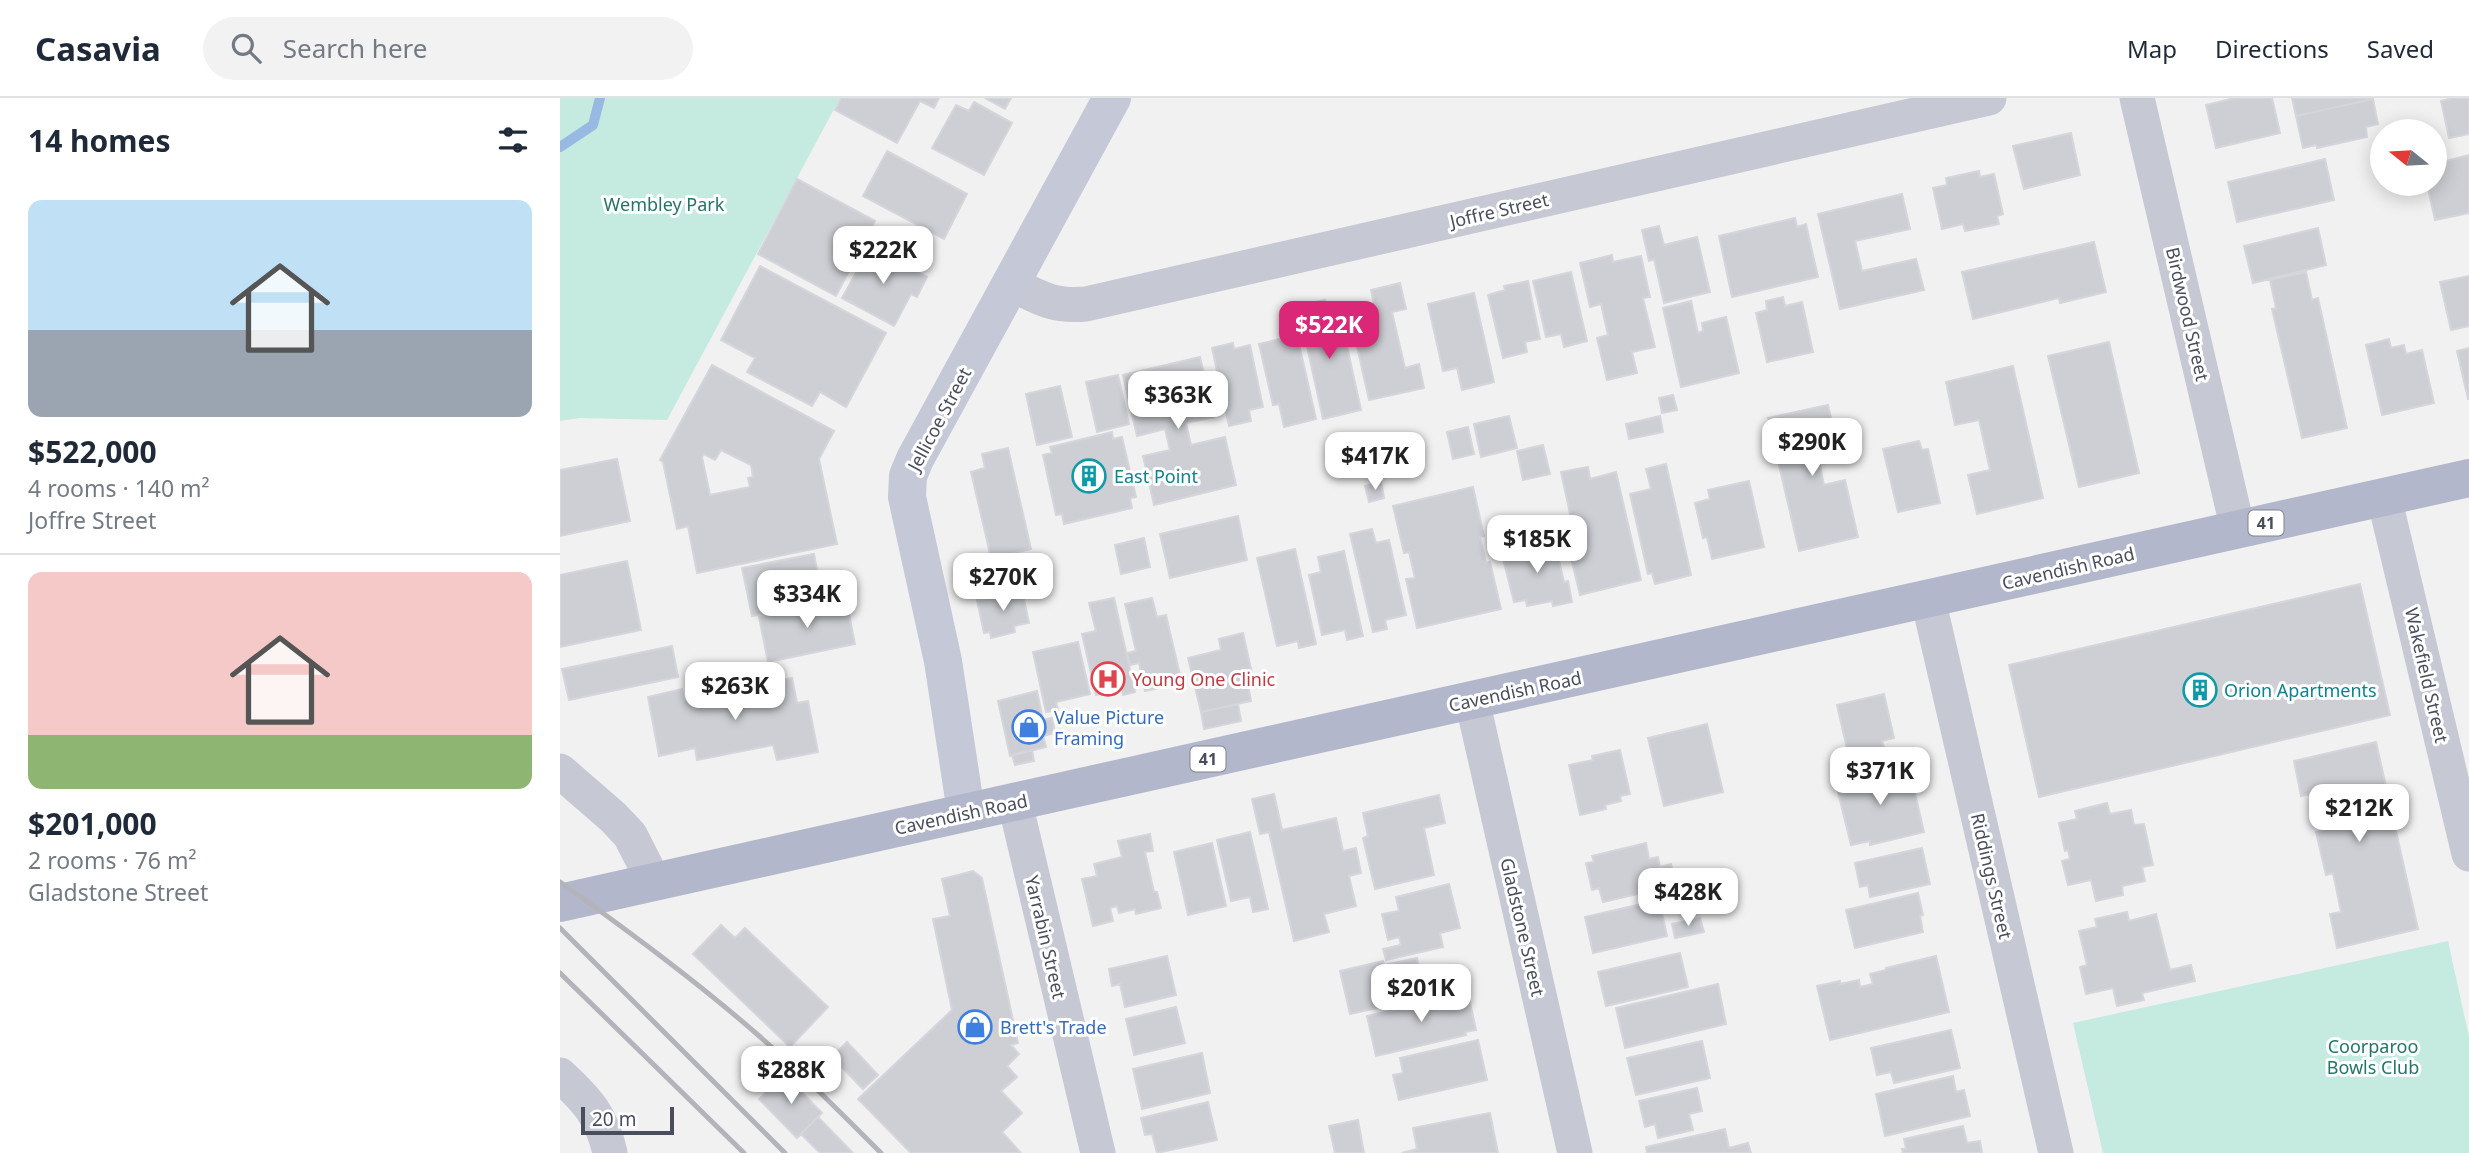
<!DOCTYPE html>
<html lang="en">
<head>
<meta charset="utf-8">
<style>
	:root { --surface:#fff; --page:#f2f2f3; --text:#1f2937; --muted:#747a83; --line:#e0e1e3; --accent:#db2777 }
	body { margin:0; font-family:"Noto Sans",sans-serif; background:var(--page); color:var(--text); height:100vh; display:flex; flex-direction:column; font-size:26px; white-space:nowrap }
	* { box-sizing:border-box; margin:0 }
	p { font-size:23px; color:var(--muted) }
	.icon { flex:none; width:38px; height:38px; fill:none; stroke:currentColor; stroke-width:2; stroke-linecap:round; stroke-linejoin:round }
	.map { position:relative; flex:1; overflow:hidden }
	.sheet { display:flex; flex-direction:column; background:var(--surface); width:560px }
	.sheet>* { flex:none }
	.needle { width:46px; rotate:288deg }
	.controls { position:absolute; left:1810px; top:21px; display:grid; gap:14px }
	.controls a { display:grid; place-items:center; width:77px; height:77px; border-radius:50%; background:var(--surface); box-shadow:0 4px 18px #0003; font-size:35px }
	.scale { position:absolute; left:21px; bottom:18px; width:93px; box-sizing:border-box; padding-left:7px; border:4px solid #4a4e5c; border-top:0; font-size:19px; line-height:24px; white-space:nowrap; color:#4a4e5c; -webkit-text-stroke:5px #fff; paint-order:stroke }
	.price { position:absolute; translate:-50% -60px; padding:0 16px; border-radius:14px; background:#fff; color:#222; font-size:23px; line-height:46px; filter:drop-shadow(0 2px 4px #0008) }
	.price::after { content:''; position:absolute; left:50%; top:42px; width:21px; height:16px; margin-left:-10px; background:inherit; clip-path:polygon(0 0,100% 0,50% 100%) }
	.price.on { background:var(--accent); color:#fff }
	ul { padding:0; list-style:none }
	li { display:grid; align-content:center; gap:14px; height:371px; padding:0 28px }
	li+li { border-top:2px solid var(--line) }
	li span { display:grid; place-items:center; height:217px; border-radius:14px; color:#555 }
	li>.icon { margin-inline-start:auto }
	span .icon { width:126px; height:126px; fill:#fffc; stroke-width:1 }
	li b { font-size:30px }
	h2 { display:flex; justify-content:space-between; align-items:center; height:84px; padding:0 28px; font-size:30px }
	header { display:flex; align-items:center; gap:42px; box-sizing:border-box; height:98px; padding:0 35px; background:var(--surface); border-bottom:2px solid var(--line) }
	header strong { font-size:33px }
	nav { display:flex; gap:38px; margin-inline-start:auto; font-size:24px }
	.search { width:490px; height:63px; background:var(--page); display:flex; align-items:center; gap:18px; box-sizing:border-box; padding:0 24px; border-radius:38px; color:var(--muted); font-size:26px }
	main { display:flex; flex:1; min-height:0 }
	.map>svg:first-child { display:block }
	.green { fill:#c5eae0 }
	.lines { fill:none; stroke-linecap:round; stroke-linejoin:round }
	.stream { stroke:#97b9e2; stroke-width:10 }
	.building { fill:#cecfd4; stroke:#d5d5db; stroke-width:2; fill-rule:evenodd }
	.street { stroke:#c6c8d3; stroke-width:35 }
	.secondary { stroke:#c5c8d6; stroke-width:38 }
	.primary { stroke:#b3b7cb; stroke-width:38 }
	.rail { stroke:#b3b4ba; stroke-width:5 }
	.labels { text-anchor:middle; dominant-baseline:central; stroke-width:6; stroke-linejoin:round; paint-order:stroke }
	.shield { fill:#fff; stroke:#80838d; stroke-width:2 }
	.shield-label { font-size:16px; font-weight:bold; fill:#4a4e5c }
	.park-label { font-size:18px; fill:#237568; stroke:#fff }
	.street-label { font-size:18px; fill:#4a4e5c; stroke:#fff }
	.culture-label { font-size:18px; fill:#0d838f; stroke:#fff; text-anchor:start }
	.health-label { font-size:18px; fill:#be3a42; stroke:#fff; text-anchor:start }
	.shop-label { font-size:18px; fill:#366cbe; stroke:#fff; text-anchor:start }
</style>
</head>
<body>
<header>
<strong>Casavia</strong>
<div class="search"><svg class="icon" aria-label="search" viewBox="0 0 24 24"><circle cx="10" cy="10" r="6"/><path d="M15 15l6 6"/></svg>Search here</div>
<nav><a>Map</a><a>Directions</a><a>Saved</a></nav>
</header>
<main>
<section class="sheet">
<h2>14 homes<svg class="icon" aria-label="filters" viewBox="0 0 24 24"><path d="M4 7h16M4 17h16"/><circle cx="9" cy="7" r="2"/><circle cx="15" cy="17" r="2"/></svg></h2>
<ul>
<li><span style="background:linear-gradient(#bfe0f5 60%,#9aa5b1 0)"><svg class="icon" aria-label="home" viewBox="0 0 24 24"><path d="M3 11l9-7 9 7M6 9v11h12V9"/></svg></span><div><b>$522,000</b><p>4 rooms · 140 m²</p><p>Joffre Street</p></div></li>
<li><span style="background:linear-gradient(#f6c9c9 75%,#8fb573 0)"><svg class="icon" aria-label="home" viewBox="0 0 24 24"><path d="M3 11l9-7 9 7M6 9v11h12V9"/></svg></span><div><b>$201,000</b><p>2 rooms · 76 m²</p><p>Gladstone Street</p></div></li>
</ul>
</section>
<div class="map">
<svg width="1909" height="1055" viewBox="0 0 1909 1055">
	<rect width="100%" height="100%" fill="#f2f1f1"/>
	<path class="green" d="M0 0H280L107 322 19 320 0 323Z
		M1888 843 1909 939V1055H1543L1513 925Z"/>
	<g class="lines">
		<path class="stream" d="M0 49 33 27 40 0"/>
	</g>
	<path class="building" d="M281 0H379L374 10 360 3 337 45 275 12Z
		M425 0H451L445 11Z
		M1675 0H1712L1720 35 1656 50 1646 7Z
		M1732 0H1813V1L1736 18Z
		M1892 0H1909V36L1889 40 1881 3Z
		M1813 1 1818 26 1806 29 1807 39 1757 50 1756 47 1743 50 1736 18Z
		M414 4 452 25 424 77 372 50 396 7 409 13Z
		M1511 35 1520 77 1464 91 1453 48Z
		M327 53 407 96 384 141 303 98Z
		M1909 57V115L1875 122 1867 86H1874V66Z
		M1765 61 1774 102 1677 124 1668 84Z
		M1419 73 1420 79 1434 76 1443 116 1437 118 1439 126 1405 133 1403 126 1382 131 1373 90 1387 87 1386 80Z
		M237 81 315 123 276 198 198 156Z
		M1342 96 1350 131 1295 143 1302 173 1356 161 1364 192 1280 211 1258 116Z
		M1235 120 1237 129 1246 126 1258 179 1172 199 1159 138Z
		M1099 128 1104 147 1137 139 1150 194 1104 205 1094 161 1089 163 1082 132Z
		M1758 130 1766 167 1693 185 1684 148Z
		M1534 144 1546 194 1500 205 1499 200 1413 221 1402 174Z
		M310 149 367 179 357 199 351 196 334 228 282 200Z
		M1052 157 1053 164 1081 158 1090 199 1083 200 1095 249 1072 254 1077 275 1047 282 1037 240 1048 237 1041 206 1030 209 1020 165Z
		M200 168 326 235 286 309 260 294 252 308 187 274 195 260 161 242Z
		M1011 174 1027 243 1004 249 1001 236 986 239 973 183Z
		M1746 174 1752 202 1758 200 1787 330 1742 340 1712 211 1716 210 1710 182Z
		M1909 178V228L1891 232 1880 184Z
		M968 183 980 241 965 244 967 254 943 260 928 197 945 192 944 188Z
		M840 185 846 211 832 214 845 270 859 266 864 290 809 302 792 226 817 220 811 192Z
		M914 195 934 284 902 292 897 270 883 273 868 206Z
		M1223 199 1225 208 1242 204 1253 254 1207 264 1196 215 1207 212 1206 203Z
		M765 202 770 223 781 221 801 312 763 321 738 208Z
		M1131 203 1138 235 1143 233 1142 225 1166 219 1179 275 1121 289 1103 210Z
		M737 237 756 321 724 329 719 306 713 307 699 246Z
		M1829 241 1831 250 1844 247 1846 256 1862 252 1874 305 1822 317 1806 247Z
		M1549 244 1579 375 1519 389 1488 258Z
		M673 245 674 251 690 247 703 309 689 312 691 323 669 328 652 250Z
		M1909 250V301H1908L1897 253Z
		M640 259 654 319 626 325 631 347 665 339 676 387 594 407 583 358 610 352 605 331 577 338 563 277Z
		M152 267 274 333 259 361 277 446 137 475 128 428 117 431 103 364 100 362ZM161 352 191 367 193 379 188 380 190 389 150 397 142 359 144 356 155 362Z
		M1453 268 1483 400 1417 416 1408 377 1430 372 1419 322 1395 327 1386 284Z
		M558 277 569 326 537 334 526 284Z
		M500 288 512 339 477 347 466 296Z
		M1113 297 1117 312 1102 315 1099 300Z
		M1268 307 1280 358 1259 363 1264 387 1285 382 1298 439 1239 453 1208 320Z
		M949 318 957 350 921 359 914 326Z
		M1100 318 1103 334 1069 341 1066 326Z
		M908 329 914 356 893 361 887 334Z
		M552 334 553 341 562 339 576 399 570 400 572 410 504 426 502 416 496 417 483 357 492 355 490 349Z
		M1359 343 1362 352 1368 351 1380 405 1338 414 1323 351Z
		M835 346 842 373 825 377 819 350Z
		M983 347 990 376 963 382 957 353Z
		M448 350 471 451 431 460 411 374 425 370 422 356Z
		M57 361 70 423 0 438V372Z
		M1106 366 1131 477 1095 486 1092 475 1088 476 1070 396 1091 391 1086 371Z
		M1028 369 1030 381 1056 374 1081 482 1020 497 1012 464 1020 462 1001 374Z
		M1189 383 1204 449 1152 461 1147 439 1143 440 1135 405 1150 401 1148 392Z
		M821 384 824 400 809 404 805 388Z
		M913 389 924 438 920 439 926 465 930 464 941 511 857 530 846 481 855 480 849 454 844 455 833 408Z
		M678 418 687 462 610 480 600 436Z
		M812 431 816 445 829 442 846 517 825 522 827 531 813 534 790 436Z
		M584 440 590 469 561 476 555 447Z
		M975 444 976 449 995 445 1004 484 1008 483 1012 504 993 508 992 503 967 508 966 502 954 504 942 457 956 454 955 448Z
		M735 451 756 546 739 550 738 543 717 548 697 460Z
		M784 453 803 538 787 542 785 532 762 537 749 477 761 474 758 459Z
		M254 456 263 504 192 518 182 470Z
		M67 463 81 532 0 549V477Z
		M1800 486 1830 617 1479 699 1449 567Z
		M462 492 469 525 454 528 455 534 431 540 430 534 424 535 417 502Z
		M554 500 575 594 563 597 562 591 536 597 522 536 536 533 529 505Z
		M592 500 597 519 606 517 620 577 602 581 603 589 585 593 579 565 570 567 567 555 576 553 565 506Z
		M286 501 295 546 208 564 199 519Z
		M683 535 692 575 686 577 691 603 641 614 628 560 661 552 659 541Z
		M518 544 530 596 496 604 498 612 486 614 473 554Z
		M112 548 118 579 9 602 2 571Z
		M232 580 237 605 248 603 258 654 217 662 213 647 137 662 135 650 99 658 88 599 122 591 124 602Z
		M477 593 483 622 492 620 495 635 483 638 486 649 450 658 438 603Z
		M1324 596 1334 640 1322 643 1326 656 1290 664 1277 607Z
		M678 606 681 623 644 631 641 614Z
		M1147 626 1163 694 1104 708 1088 640Z
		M1816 644 1858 831 1777 850 1770 816 1781 814 1773 775 1766 777 1756 734 1765 732 1756 695 1741 698 1734 663Z
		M472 652 474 663 455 667 452 657Z
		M1060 652 1070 696 1060 698 1061 703 1045 707 1046 711 1020 717 1009 667 1033 662 1032 658Z
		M1349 669 1364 734 1310 747V743L1291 747 1276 686 1300 680 1299 674 1315 671 1316 677Z
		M714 696 722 732 776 720 783 753 796 750 801 775 789 778 796 808 764 816 769 834 734 843 709 734 700 736 692 701Z
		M879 697 885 725 864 730 874 777 815 791 803 740 808 738 803 715Z
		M1547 705 1550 716 1571 712 1574 727 1584 726 1593 767 1582 769 1585 783 1562 788 1563 797 1536 803 1531 782 1508 787 1502 763 1510 761 1508 752 1505 753 1499 725 1517 721 1515 713Z
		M690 734 708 811 693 814 690 799 671 803 657 742Z
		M590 736 593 753 585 754 594 794H597L601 810 576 816 575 811 559 815 557 808 550 810 553 823 533 828 522 781 537 778 534 766 562 759 558 743Z
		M652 745 666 808 628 817 614 754Z
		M1086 745 1089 761 1098 759 1100 769 1111 766 1116 787 1043 804 1039 790 1032 792 1026 765 1034 764 1032 758Z
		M1362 750 1370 786 1310 799 1308 787 1300 789 1295 765Z
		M413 773 422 780 458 945 451 947 459 956 447 968 457 979 441 993 462 1015 442 1034 461 1055H351L298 1001 392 912 373 821 390 818 382 781Z
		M889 786 900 830 880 835 883 849 826 862 823 851 841 847 839 839 828 842 822 816 839 813 836 799Z
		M1358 795 1363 817 1360 818 1363 834 1295 850 1286 812Z
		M1099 802 1107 838 1033 855 1025 819Z
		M1567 814 1569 823 1596 816 1610 872 1631 867 1635 883 1582 895 1584 902 1557 908 1553 890 1526 896 1520 869 1527 867 1519 833 1537 829 1535 821Z
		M1140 820 1144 834 1115 840 1112 826Z
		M161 827 175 840 185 830 268 909 230 949 133 856Z
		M1120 855 1128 889 1046 908 1038 874Z
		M607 858 616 897 565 909 560 886 552 888 549 871Z
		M1376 858 1389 914 1270 942 1257 888 1280 883V886L1299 882 1300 889 1313 886 1310 876 1326 872V870Z
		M857 860 860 875 869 873 875 897 790 916 780 873 823 863 824 867Z
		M1158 886 1166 926 1065 950 1056 910Z
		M908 895 916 932 905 934 906 937 816 958 807 918Z
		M616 909 625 945 574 957 566 921Z
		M1391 932 1400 970 1334 985 1331 974 1317 977 1311 950Z
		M918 942 927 982 839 1002 833 977 843 975 840 960Z
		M1142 943 1150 980 1076 997 1067 960Z
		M287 944 318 977 303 991 272 959Z
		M642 955 650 995 582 1011 573 971Z
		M225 977 262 1015 237 1040 199 1001Z
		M1393 978 1396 994 1404 992 1410 1018 1325 1038 1316 996Z
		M1137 990 1142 1013 1129 1016 1133 1032 1098 1040 1095 1026 1085 1029 1079 1003Z
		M648 1004 657 1042 597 1055 592 1036 585 1037 581 1020Z
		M930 1015 938 1055H842L857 1051 853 1030Z
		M258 1019 293 1055H260L241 1036Z
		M798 1022 804 1055H775L769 1028Z
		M1403 1028 1407 1045 1420 1043 1422 1055H1343L1342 1051H1346L1344 1041Z
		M1165 1031 1169 1050 1188 1045 1191 1055H1087L1086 1049Z"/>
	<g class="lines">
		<path class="street" d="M1577 0 1678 432
			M452 186C479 200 494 209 526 206L1429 0
			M1824 399 1909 756
			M1368 501 1496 1055
			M912 602 1015 1055
			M0 673 53 719 70 737 94 784
			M455 705 538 1055
			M0 977C27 1002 42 1018 50 1055"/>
		<path class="secondary" d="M406 714 383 563 347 399 348 378 355 361 552 0"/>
		<path class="primary" d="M0 805 1909 380"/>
		<path class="rail" d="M0 784C68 833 135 882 198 937 241 974 281 1015 321 1055
			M0 830 225 1055
			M0 875 184 1055"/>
	</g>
	<defs>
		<symbol id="building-ring" viewBox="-11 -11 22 22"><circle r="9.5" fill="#fff" stroke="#0f9aa8" stroke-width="1.5"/><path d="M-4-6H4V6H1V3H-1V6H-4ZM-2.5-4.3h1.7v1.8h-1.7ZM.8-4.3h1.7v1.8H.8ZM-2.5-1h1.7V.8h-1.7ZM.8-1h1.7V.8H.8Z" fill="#0f9aa8"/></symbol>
		<symbol id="hospital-ring" viewBox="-11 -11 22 22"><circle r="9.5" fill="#fff" stroke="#e0444e" stroke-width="1.5"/><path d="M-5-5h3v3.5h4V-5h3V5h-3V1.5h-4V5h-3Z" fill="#e0444e"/></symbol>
		<symbol id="shop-ring" viewBox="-11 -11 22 22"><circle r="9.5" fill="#fff" stroke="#3f7fe0" stroke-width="1.5"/><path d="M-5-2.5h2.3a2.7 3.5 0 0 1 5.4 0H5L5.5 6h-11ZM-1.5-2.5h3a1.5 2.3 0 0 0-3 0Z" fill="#3f7fe0"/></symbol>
	</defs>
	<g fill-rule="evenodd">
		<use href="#building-ring" x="510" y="359" width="38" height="38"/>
		<use href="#hospital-ring" x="529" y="562" width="38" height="38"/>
		<use href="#building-ring" x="1621" y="573" width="38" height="38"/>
		<use href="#shop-ring" x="450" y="610" width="38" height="38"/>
		<use href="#shop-ring" x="396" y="910" width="38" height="38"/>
	</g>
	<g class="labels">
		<g class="shield">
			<rect x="1688.5" y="412.5" width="35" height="25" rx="5"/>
			<rect x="630.5" y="648.5" width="35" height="25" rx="5"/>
		</g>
		<g class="shield-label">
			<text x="1706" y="425">41</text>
			<text x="648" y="661">41</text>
		</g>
		<g class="park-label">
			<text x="104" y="106">Wembley Park</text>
			<text x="1813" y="948">Coorparoo<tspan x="1813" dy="21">Bowls Club</tspan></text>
		</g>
		<g class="street-label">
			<text transform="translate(939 112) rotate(-13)">Joffre Street</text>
			<text transform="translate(1628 216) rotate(77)">Birdwood Street</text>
			<text transform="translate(379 321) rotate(-62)">Jellicoe Street</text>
			<text transform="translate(1508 470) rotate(-13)">Cavendish Road</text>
			<text transform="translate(1867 577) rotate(77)">Wakefield Street</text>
			<text transform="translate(955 593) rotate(-12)">Cavendish Road</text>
			<text transform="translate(401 716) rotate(-12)">Cavendish Road</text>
			<text transform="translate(1432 778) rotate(77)">Riddings Street</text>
			<text transform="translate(963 829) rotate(77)">Gladstone Street</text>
			<text transform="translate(486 839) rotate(77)">Yarrabin Street</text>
		</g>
		<g class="culture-label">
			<text x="554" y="378">East Point</text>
			<text x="1664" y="592">Orion Apartments</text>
		</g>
		<g class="health-label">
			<text x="572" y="581">Young One Clinic</text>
		</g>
		<g class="shop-label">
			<text x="494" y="619">Value Picture<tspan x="494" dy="21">Framing</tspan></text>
			<text x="440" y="929">Brett's Trade</text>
		</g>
	</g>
</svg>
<div class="controls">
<a><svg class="needle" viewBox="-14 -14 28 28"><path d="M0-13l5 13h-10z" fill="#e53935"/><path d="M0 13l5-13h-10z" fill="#747a83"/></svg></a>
</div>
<div class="scale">20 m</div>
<b class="price" style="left:323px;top:188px">$222K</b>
<b class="price on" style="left:769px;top:263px">$522K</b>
<b class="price" style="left:618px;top:333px">$363K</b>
<b class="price" style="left:1252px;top:380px">$290K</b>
<b class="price" style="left:815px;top:394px">$417K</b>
<b class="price" style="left:977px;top:477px">$185K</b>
<b class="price" style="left:443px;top:515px">$270K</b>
<b class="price" style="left:247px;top:532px">$334K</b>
<b class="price" style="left:175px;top:624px">$263K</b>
<b class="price" style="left:1320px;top:709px">$371K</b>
<b class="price" style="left:1799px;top:746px">$212K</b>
<b class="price" style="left:1128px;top:830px">$428K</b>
<b class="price" style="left:861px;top:926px">$201K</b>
<b class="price" style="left:231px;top:1008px">$288K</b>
</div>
</main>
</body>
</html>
